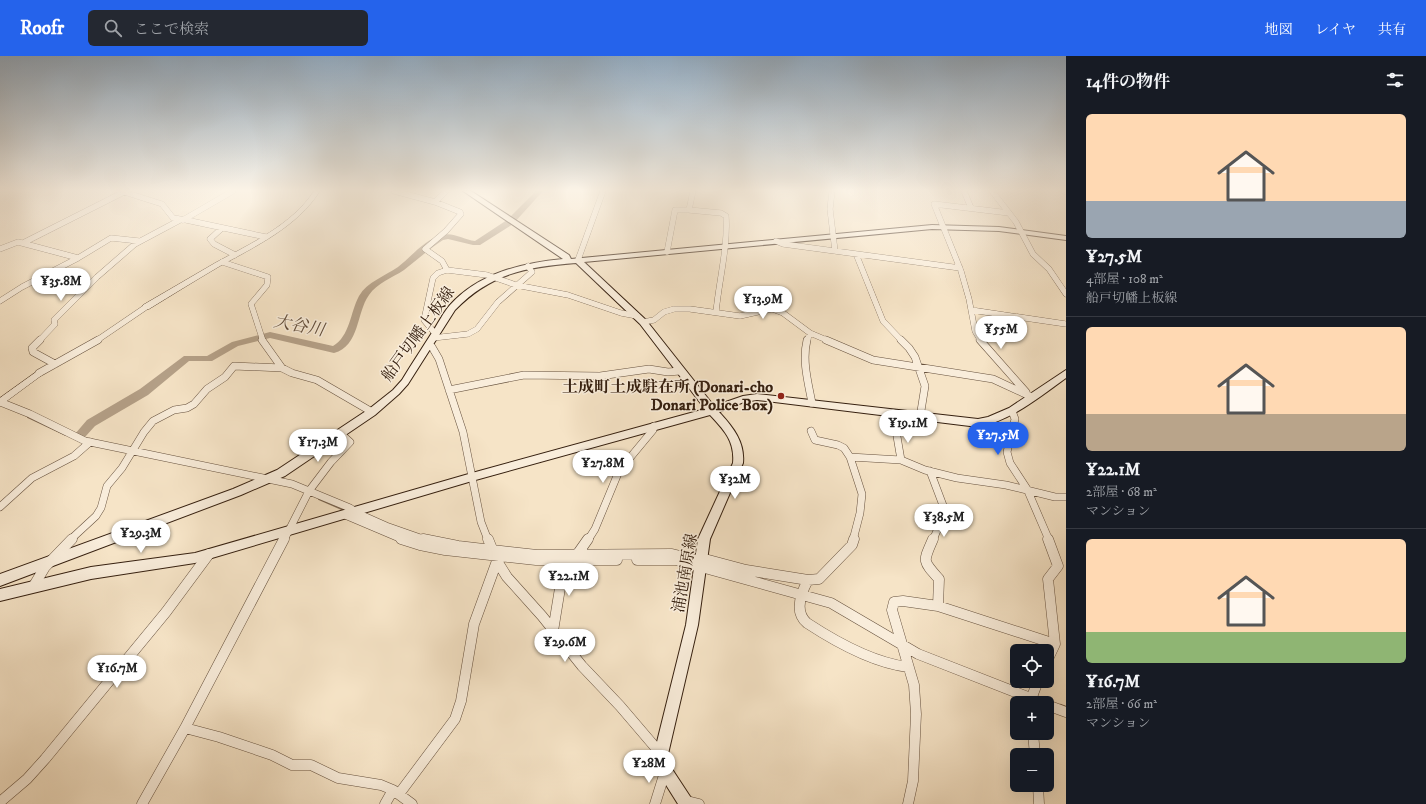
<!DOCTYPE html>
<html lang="ja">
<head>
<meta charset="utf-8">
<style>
	:root { --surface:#171b24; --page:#242831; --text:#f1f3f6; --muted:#9ea1a6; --line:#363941; --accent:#2563eb }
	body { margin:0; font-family:"IM FELL DW Pica","Noto Serif JP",serif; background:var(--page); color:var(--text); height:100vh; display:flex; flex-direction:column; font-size:15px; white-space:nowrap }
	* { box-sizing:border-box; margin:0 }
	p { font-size:13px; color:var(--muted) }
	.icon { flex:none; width:22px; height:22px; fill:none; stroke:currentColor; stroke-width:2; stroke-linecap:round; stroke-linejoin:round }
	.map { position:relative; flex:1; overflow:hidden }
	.side { display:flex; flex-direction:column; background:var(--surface); width:360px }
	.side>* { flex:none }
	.buttons { position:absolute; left:1010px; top:588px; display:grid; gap:8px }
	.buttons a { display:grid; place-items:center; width:44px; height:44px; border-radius:6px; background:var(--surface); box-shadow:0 4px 16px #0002; font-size:20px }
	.price { position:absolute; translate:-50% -34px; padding:0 9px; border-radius:14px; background:#fff; color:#222; font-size:13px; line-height:26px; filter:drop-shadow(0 1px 2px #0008) }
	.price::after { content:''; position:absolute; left:50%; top:24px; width:12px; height:9px; margin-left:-6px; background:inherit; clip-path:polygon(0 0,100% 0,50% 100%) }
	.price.on { background:var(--accent); color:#fff }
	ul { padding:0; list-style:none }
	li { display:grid; align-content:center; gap:8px; height:212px; padding:0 20px }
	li+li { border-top:1px solid var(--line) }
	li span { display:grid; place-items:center; height:124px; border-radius:6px; color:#555 }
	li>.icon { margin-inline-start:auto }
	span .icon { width:72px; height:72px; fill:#fffc; stroke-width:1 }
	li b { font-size:17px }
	h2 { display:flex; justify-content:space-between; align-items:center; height:48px; padding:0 20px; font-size:17px }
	header { display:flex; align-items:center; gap:24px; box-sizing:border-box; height:56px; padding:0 20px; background:var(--accent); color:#fff }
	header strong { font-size:19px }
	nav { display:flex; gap:22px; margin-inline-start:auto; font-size:14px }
	.search { width:280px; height:36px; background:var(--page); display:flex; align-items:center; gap:10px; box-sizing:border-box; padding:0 14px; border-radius:6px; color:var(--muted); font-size:15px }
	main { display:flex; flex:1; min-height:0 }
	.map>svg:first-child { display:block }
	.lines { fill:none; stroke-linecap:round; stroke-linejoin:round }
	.stream-far1 { stroke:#826d59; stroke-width:2 }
	.stream { stroke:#826d59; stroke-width:2.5 }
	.river { fill:#b5a189; fill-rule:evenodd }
	.minor-far2-casing { stroke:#66513e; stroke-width:6 }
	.minor-far1-casing { stroke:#66513e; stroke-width:8 }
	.minor-casing { stroke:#66513e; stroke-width:11 }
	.tertiary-casing { stroke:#66513e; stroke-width:1 }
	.secondary-casing { stroke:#362010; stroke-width:2 }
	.minor-far2 { stroke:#f9eddb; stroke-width:5.5 }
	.minor-far1 { stroke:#f9eddb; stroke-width:7 }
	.minor { stroke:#f9eddb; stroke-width:10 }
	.tertiary { fill:#f9eddb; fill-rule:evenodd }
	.secondary { fill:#f9eddb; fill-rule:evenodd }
	.poi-dot { fill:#8f2418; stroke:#f9eddb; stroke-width:1.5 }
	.labels { text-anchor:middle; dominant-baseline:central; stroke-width:3; stroke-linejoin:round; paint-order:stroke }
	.street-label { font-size:16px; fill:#362010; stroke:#f9eddb }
	.poi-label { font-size:16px; font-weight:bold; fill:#362010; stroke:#f9eddb; text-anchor:end }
	.water-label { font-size:17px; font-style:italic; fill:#624d3a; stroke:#f9eddb }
</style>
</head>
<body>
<header>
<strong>Roofr</strong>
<div class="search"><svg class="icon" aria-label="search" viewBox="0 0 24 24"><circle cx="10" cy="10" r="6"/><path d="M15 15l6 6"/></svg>ここで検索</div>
<nav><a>地図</a><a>レイヤ</a><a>共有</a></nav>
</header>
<main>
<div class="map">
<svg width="1066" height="748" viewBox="0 0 1066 748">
	<rect width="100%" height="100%" fill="#f6e4c7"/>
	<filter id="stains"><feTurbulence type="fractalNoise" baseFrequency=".005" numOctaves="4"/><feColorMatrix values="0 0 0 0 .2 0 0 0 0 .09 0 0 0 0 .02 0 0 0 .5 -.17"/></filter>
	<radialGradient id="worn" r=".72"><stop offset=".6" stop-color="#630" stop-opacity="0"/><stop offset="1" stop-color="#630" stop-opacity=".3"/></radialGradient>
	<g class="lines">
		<path class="stream-far1" d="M28 361 66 379
			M319 443 344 454"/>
		<path class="stream" d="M1035 640 1050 645
			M1060 649 1066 651"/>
		<path class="river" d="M536 135H543L513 168 480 189H473L448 183 443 184C429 193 417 204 404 214 392 222 377 227 369 239 356 257 360 290 334 297L270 282 238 290 212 305H189L148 339 95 370 85 381 81 382 77 381 75 378 87 364 140 333 184 300H207L232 286 270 276 333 290C350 280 350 257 359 240 367 226 385 220 398 211 411 201 425 183 442 179 454 176 464 184 475 185L507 164Z"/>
		<defs>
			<path id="minor-far2" d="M121 135 162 148 173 162 186 164 266 181
				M394 135 435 146 460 156 461 158 446 175 425 193 442 205 447 214
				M832 135 830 153 835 195
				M964 135 971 152
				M992 135 1016 166 1033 198 1049 213 1066 238
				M1064 135 1066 136
				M435 146 446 135
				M689 154 721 157 726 160C728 192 719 224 716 256
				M183 164 233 135
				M221 173 210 183 214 188 235 199
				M776 185 783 188 960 212
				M23 187 124 136
				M0 193 18 186 78 202 111 182 139 185
				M667 196 675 154H689L693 135
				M856 198 883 265 902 285
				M578 204 603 135
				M222 206 268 221 267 229 251 248 263 285
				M0 245 22 231 78 202
				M971 254 1066 268
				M643 266 654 264 664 256 674 253H690L740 260 772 253 783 257 810 277 829 285
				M436 276 433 275 424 264 433 222 438 217 447 214 487 219 516 229 568 239 621 257 637 260
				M433 282 468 278 477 273 498 246 532 216 528 210
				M39 285 55 268 54 264 97 221 135 188 180 164
				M96 285 146 251
				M807 285 810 277
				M981 285 975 275 969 243 961 215 934 148 1009 157"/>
			<path id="minor-far1" d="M40 284 32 292 33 296 55 308
				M262 284 282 312
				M807 284C802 305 808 326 812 347
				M826 284 873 304 993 323 1032 341
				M901 284 909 292 915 301 925 330 920 361
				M980 284 1026 336
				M428 290 432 291 439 303 463 376 481 466 488 484
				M39 317 98 284
				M449 334 524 319 600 320 649 313 668 316 680 315
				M0 346 30 358 85 385 292 428 350 452 359 458 386 470 426 484
				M1012 355 1015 363 1007 396 1010 407 1027 433 1049 484
				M893 357 901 404 925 414 957 422 1006 429 1055 441H1066
				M811 375 815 384 838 389 844 392 850 401 862 438 860 457 853 484
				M850 401 901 404
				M930 415 944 452V458L933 484
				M0 451 32 422 74 400 90 386
				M345 459 404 484
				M70 484 96 460 101 452 107 430 122 412 144 376 153 365 174 354 187 352 194 348 207 333 225 321 234 310 282 312 292 317 317 324 372 356
				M284 484 309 435 331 406 350 386 340 377
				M588 484 595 473 619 415 653 374 654 370"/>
			<path id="minor" d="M401 483 420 489 445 494 536 504H617
				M423 483 458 490 537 499 672 498 701 505
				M488 483 497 505 507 521 542 560 582 610 620 650 661 698
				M933 483C923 506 922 504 939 523L938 550
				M701 502 746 514 808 524 819 523 852 489 854 483
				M637 504H676L831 547 918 598 1033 643
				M808 524C801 537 794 556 807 567 836 586 874 607 908 611
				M33 531 45 511 72 483
				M553 575 562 520 588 483
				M1047 605 1055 588 1048 523 1058 510 1048 483
				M1032 647 1033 638 1038 625
				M1047 649 1066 656
				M185 672 219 681 272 699 292 709H311L338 722 381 729 393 734 412 748
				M1033 677 1035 699
				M1038 729 1039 748
				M399 738 455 663 461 645 474 568 497 505
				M687 745 699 748
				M0 746 27 723 45 703 166 556 209 498
				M142 748 185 672 284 483
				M385 748 393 734
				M655 748 665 716
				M908 748 913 725 916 658 914 629 892 554 894 546 903 545 938 550 1055 588"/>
			<path id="tertiary" d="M314 135H320C297 171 256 190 220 210 196 224 172 239 149 253H143V249C167 235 191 221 215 207 250 188 292 169 314 135Z
				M39 314 42 315 43 317 42 319 0 350V342Z"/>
			<path id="secondary" d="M463 135H471L569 199 571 203 932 169 999 171 1066 180V184L999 175 932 173 584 206 646 264 714 350 743 340 757 338 978 363 988 361 1009 352 1066 314V322C1038 342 1012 364 978 371L757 344 744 346 719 356C733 371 745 386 743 407L710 483 698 569 668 698 672 713 695 748H678L661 721 654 698 686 569 698 483 733 407C735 385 724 374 710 359L472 425 195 507 91 523 0 545V533L91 511 195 497 472 417 705 353 640 268 576 207C527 211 491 217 455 254L408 328 399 338 375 359 285 420 241 439 0 530V518L233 433 277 414 369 353 393 334 402 324C412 307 423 291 433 275 439 266 443 257 450 249 479 217 522 207 563 203Z"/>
		</defs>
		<use href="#minor-far2" class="minor-far2-casing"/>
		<use href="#minor-far1" class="minor-far1-casing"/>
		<use href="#minor" class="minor-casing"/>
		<use href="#tertiary" class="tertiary-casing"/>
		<use href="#secondary" class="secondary-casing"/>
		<use href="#minor-far2" class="minor-far2"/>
		<use href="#minor-far1" class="minor-far1"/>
		<use href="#minor" class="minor"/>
		<use href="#tertiary" class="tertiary"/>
		<use href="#secondary" class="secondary"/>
	</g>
	<linearGradient id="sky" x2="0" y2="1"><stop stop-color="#93acc2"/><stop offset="0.56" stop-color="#fbf3e6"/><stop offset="1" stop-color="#fbf3e6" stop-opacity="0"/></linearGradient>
	<rect width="1066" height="240" fill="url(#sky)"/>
	<circle class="poi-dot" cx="781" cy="340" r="4"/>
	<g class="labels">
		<g class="street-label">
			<text transform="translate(418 278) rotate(-54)">船戸切幡上板線</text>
			<text transform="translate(685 517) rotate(-80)">浦池南原線</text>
		</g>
		<g class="poi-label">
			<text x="773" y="331">土成町土成駐在所 (Donari-cho<tspan x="773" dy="18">Donari Police Box)</tspan></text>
		</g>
		<g class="water-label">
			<text transform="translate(299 270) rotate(11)">大谷川</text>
		</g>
	</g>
	<rect width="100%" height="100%" filter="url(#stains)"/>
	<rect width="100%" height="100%" fill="url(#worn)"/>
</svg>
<div class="buttons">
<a><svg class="icon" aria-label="locate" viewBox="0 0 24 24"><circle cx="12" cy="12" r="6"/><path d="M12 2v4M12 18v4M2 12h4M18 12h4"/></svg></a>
<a>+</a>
<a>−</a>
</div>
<b class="price" style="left:61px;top:246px">¥35.8M</b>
<b class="price" style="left:763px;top:264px">¥13.9M</b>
<b class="price" style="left:1001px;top:294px">¥55M</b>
<b class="price" style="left:908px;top:388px">¥19.1M</b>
<b class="price on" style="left:998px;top:400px">¥27.5M</b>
<b class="price" style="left:318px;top:407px">¥17.3M</b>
<b class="price" style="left:603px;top:428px">¥27.8M</b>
<b class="price" style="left:735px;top:444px">¥32M</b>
<b class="price" style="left:944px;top:482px">¥38.5M</b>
<b class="price" style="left:141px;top:498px">¥29.3M</b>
<b class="price" style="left:569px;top:541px">¥22.1M</b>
<b class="price" style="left:565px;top:607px">¥29.6M</b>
<b class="price" style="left:117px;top:633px">¥16.7M</b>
<b class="price" style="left:649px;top:728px">¥28M</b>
</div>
<section class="side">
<h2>14件の物件<svg class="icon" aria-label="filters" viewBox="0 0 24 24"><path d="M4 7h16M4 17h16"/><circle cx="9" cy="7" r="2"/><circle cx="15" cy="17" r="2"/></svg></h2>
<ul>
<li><span style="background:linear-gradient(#ffd9b3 70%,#9aa5b1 0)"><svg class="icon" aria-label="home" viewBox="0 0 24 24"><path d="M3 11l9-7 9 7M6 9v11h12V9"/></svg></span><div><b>¥27.5M</b><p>4部屋 · 108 m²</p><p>船戸切幡上板線</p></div></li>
<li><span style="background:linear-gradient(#ffd9b3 70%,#b9a48a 0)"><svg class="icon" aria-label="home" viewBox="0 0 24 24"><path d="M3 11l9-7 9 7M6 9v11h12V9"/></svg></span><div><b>¥22.1M</b><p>2部屋 · 68 m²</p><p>マンション</p></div></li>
<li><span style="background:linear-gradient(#ffd9b3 75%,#8fb573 0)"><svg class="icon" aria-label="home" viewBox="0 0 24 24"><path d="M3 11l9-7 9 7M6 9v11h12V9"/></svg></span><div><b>¥16.7M</b><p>2部屋 · 66 m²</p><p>マンション</p></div></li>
</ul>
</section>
</main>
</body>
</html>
